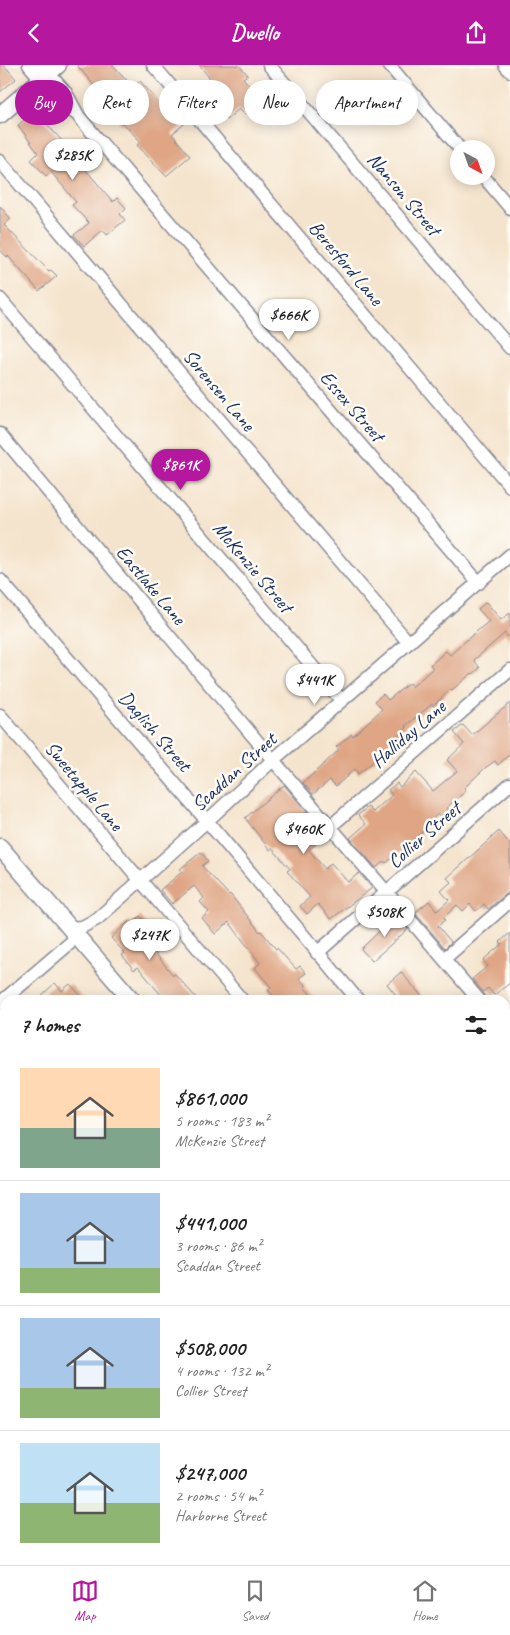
<!DOCTYPE html>
<html lang="en">
<head>
<meta charset="utf-8">
<style>
	:root { --surface:#fff; --page:#f6f6f6; --text:#222; --muted:#767676; --line:#e0e0e0; --accent:#b5179e }
	body { margin:0; font-family:Caveat,sans-serif; background:var(--page); color:var(--text); height:100vh; display:flex; flex-direction:column; font-size:19px; white-space:nowrap }
	* { box-sizing:border-box; margin:0 }
	p { font-size:16px; color:var(--muted) }
	.icon { flex:none; width:28px; height:28px; fill:none; stroke:currentColor; stroke-width:2; stroke-linecap:round; stroke-linejoin:round }
	.map { position:relative; flex:1; overflow:hidden }
	.panel { position:absolute; left:0px; top:930px; width:510px; height:570px; display:flex; flex-direction:column; background:var(--surface); border-radius:15px 15px 0 0; box-shadow:0 2px 12px #0003 }
	.panel>* { flex:none }
	.banner { position:absolute; left:15px; top:15px; width:480px; height:45px; display:flex; gap:10px }
	.needle { width:32px; rotate:139deg }
	.buttons { position:absolute; left:450px; top:75px; display:grid; gap:10px }
	.buttons a { display:grid; place-items:center; width:45px; height:45px; border-radius:50%; background:var(--surface); box-shadow:0 2px 12px #0003; font-size:25px }
	.price { position:absolute; translate:-50% -42px; padding:0 11px; border-radius:18px; background:#fff; color:#222; font-size:16px; line-height:32px; filter:drop-shadow(0 1px 2px #0008) }
	.price::after { content:''; position:absolute; left:50%; top:30px; width:15px; height:11px; margin-left:-8px; background:inherit; clip-path:polygon(0 0,100% 0,50% 100%) }
	.price.active { background:var(--accent); color:#fff }
	ul { padding:0; list-style:none }
	li { display:flex; align-items:center; gap:15px; height:125px; padding:0 20px }
	li+li { border-top:1px solid var(--line) }
	li span { display:grid; place-items:center; flex:none; width:140px; height:100px; border-radius:0px; color:#555 }
	li>.icon { margin-inline-start:auto }
	span .icon { width:60px; height:60px; fill:#fffc; stroke-width:1 }
	li b { font-size:21px }
	h2 { display:flex; justify-content:space-between; align-items:center; height:60px; padding:0 20px; font-size:21px }
	.chip { padding:0 18px; border-radius:22px; background:var(--surface); box-shadow:0 2px 12px #0003; font-size:18px; line-height:45px }
	.chip.active { background:var(--accent); color:#fff }
	header { display:flex; justify-content:space-between; align-items:center; height:65px; padding:0 20px; background:var(--accent); color:#fff; font-size:22px; font-weight:700 }
	.menu { display:flex; justify-content:space-around; align-items:center; height:70px; border-top:1px solid var(--line); background:var(--surface); font-size:14px; color:var(--muted) }
	.menu a { display:grid; justify-items:center; gap:2px }
	.menu .active { color:var(--accent) }
	.map>svg:first-child { display:block }
	.park { fill:url(#park-tufts); stroke:#567e6f }
	.building { fill:#dfa584 }
	.lines { fill:none; stroke-linecap:round; stroke-linejoin:round }
	.minor-casing { stroke:#888a96; stroke-width:15 }
	.major-casing { stroke:#888a96; stroke-width:19 }
	.path { stroke:#888a96; stroke-width:2; stroke-dasharray:4 4; stroke-linecap:butt }
	.minor { stroke:#fff; stroke-width:12 }
	.major { stroke:#fff; stroke-width:16 }
	.labels { text-anchor:middle; dominant-baseline:central; stroke-width:5; stroke-linejoin:round; paint-order:stroke }
	.street-label { font-size:20px; fill:#1b2f5e; stroke:#fdfcf7 }
</style>
</head>
<body>
<header><svg class="icon" aria-label="back" viewBox="0 0 24 24"><path d="M15 5l-7 7 7 7"/></svg>Dwello<svg class="icon" aria-label="share" viewBox="0 0 24 24"><path d="M12 15V3M7 8l5-5 5 5M5 13v7h14v-7"/></svg></header>
<div class="map">
<svg width="510" height="1500" viewBox="0 0 510 1500">
	<defs>
		<pattern id="park-tufts" width="24" height="20" patternUnits="userSpaceOnUse" patternTransform="scale(1.25)"><rect width="24" height="20" fill="#90cc80"/><path d="M3 7l-1-3M5 7V3M7 7l1-3M15 17l-1-3M17 17v-4M19 17l1-3" fill="none" stroke="#75a66c"/></pattern>
	</defs>
	<rect width="100%" height="100%" fill="#fdfcf7"/>
	<filter id="ink" filterUnits="userSpaceOnUse"><feTurbulence type="fractalNoise" baseFrequency=".02" numOctaves="2"/><feDisplacementMap in="SourceGraphic" scale="10" xChannelSelector="R" yChannelSelector="G"/><feConvolveMatrix kernelMatrix="1 2 1 2 8 2 1 2 1" color-interpolation-filters="sRGB"/></filter>
	<filter id="wash" filterUnits="userSpaceOnUse"><feTurbulence type="fractalNoise" baseFrequency=".0096" numOctaves="4" result="noise"/><feDisplacementMap in="SourceGraphic" scale="20" xChannelSelector="R" yChannelSelector="G"/><feGaussianBlur stdDeviation="1.12" result="paint"/><feColorMatrix in="noise" values="0 0 0 0 0 0 0 0 0 0 0 0 0 0 0 0 0 1.4 0 .05"/><feComposite in="paint" operator="in"/></filter>
	<g filter="url(#wash)">
		<rect width="100%" height="100%" fill="#f5e4cd"/>
		<path class="park" d="M0 1080 5 1086V1495H353L357 1500H0Z"/>
		<g id="blocks">
			<path class="building" d="M0 0H4L16 14 0 27Z
				M77 0H113L133 22 140 16 164 43 170 37 179 48 181 46 189 55 172 69 190 91 166 111 137 80 141 77 123 58 121 59 107 44 111 41 96 25 97 24Z
				M199 0H239L248 10 243 13 261 34 244 49 239 44 226 55 217 44 223 39 206 21 212 16Z
				M35 46 63 77 60 81 78 102 81 99 113 137 117 133 126 143 120 149 125 155 107 170 103 165 84 181 74 170 89 158 72 140 76 137 51 107 46 111 31 95 38 88 18 60Z
				M0 141 11 154 4 160 49 206 51 205 57 211 39 226 8 191 7 192 0 185Z
				M486 537 501 555 510 548V574L505 568 474 595 480 603 473 609 472 608 452 625 451 624 433 641 432 639 405 661 407 663 391 677 393 679 379 692 358 709 355 704 336 721 330 715 313 729 303 718 339 685 336 682 352 669 353 671 382 644 375 636 383 629 388 635 409 618 412 622 433 603 430 600 446 586 450 590 469 573 489 556 478 544Z
				M510 638V689L498 700 495 696 485 703 464 723 466 726 447 742 449 745 440 752 438 749 423 762 425 764 395 793 394 792 386 798 384 796 376 803 350 773 366 759 358 750 368 742 373 747 392 730 388 725 397 718 400 722 416 707 433 726 457 706 447 695 464 679 454 667 463 660 472 670Z
				M284 720 307 747 292 759 304 774 318 761 326 770 309 785 325 804 331 798 348 817 359 808 372 823 331 854 318 839 307 849 300 841 310 832 287 806 290 804 272 783 270 785 245 753Z
				M499 766 510 779V826L488 844 484 839 476 846 470 839 463 846 457 840 443 853 445 855 438 861 451 877 445 883 415 848 429 836 437 846 449 835 441 826 451 817 447 813Z
				M201 787 208 796 202 801 229 830 230 829 260 867 261 866 276 884 277 883 296 904 300 901 306 908 299 913 306 921 304 922 316 935H277L268 925 271 922 255 903 260 898 229 857 215 869 202 853 209 847 200 837 204 833 194 821 172 839 160 825 182 807 180 804Z
				M396 850 408 864 372 896 361 884Z
				M140 851 149 862 144 867 158 885 155 888 173 910 175 909 198 935H165L138 902 134 905 122 890 125 888 111 873 129 856 132 859Z
				M510 868V918L494 930 488 923 483 927 472 914 488 901 483 895 502 879 500 877Z
				M401 907 425 935H400L387 919Z
				M55 918 62 926 70 919 85 935H47L42 930Z"/>
		</g>
	</g>
	<g filter="url(#ink)">
		<use href="#blocks" fill-opacity="0" stroke="#888a96" stroke-width="1"/>
		<g class="lines">
			<defs>
				<path id="minor" d="M29 0 59 36 75 48
					M41 0 66 28 79 52 479 518
					M153 0 510 421
					M269 0 510 283
					M389 0 460 84
					M505 0 510 6
					M0 96 409 578
					M483 111 510 143
					M0 234 342 636
					M0 369 273 695 479 935
					M0 515 207 756 358 935
					M0 650 242 935
					M331 761 510 605
					M69 863 82 862 97 854 207 756 273 695 510 490
					M317 888 510 719
					M444 894 510 836
					M0 938 69 879
					M505 955 510 951
					M505 966 510 972
					M0 1069 5 1075
					M505 1109 510 1114
					M505 1185 510 1180
					M505 1244 510 1250
					M361 1495 365 1500
					M483 1495 487 1500"/>
				<path id="major" d="M0 50 58 0
					M0 782 132 935
					M505 1375 510 1381
					M505 1390 510 1396"/>
			</defs>
			<use href="#minor" class="minor-casing"/>
			<use href="#major" class="major-casing"/>
			<path class="path" d="M0 1167 5 1172
				M0 1473 5 1478
				M21 1495 25 1500
				M334 1495 338 1500"/>
			<use href="#minor" class="minor"/>
			<use href="#major" class="major"/>
		</g>
	</g>
	<g class="labels">
		<g class="street-label">
			<text transform="translate(404 129) rotate(50)">Nanson Street</text>
			<text transform="translate(346 198) rotate(50)">Beresford Lane</text>
			<text transform="translate(219 325) rotate(50)">Sorensen Lane</text>
			<text transform="translate(352 341) rotate(49)">Essex Street</text>
			<text transform="translate(253 502) rotate(50)">McKenzie Street</text>
			<text transform="translate(151 520) rotate(50)">Eastlake Lane</text>
			<text transform="translate(155 666) rotate(49)">Daglish Street</text>
			<text transform="translate(408 669) rotate(-41)">Halliday Lane</text>
			<text transform="translate(234 707) rotate(-42)">Scaddan Street</text>
			<text transform="translate(84 721) rotate(50)">Sweetapple Lane</text>
			<text transform="translate(424 770) rotate(-41)">Collier Street</text>
		</g>
	</g>
</svg>
<div class="buttons">
<a><svg class="needle" viewBox="-14 -14 28 28"><path d="M0-13l5 13h-10z" fill="#e53935"/><path d="M0 13l5-13h-10z" fill="#767676"/></svg></a>
</div>
<b class="price" style="left:73px;top:116px">$285K</b>
<b class="price" style="left:289px;top:276px">$666K</b>
<b class="price active" style="left:181px;top:426px">$861K</b>
<b class="price" style="left:315px;top:641px">$441K</b>
<b class="price" style="left:304px;top:790px">$460K</b>
<b class="price" style="left:385px;top:873px">$508K</b>
<b class="price" style="left:150px;top:896px">$247K</b>
<div class="banner">
<a class="chip active">Buy</a>
<a class="chip">Rent</a>
<a class="chip">Filters</a>
<a class="chip">New</a>
<a class="chip">Apartment</a>
</div>
<section class="panel">
<h2>7 homes<svg class="icon" aria-label="filters" viewBox="0 0 24 24"><path d="M4 7h16M4 17h16"/><circle cx="9" cy="7" r="2"/><circle cx="15" cy="17" r="2"/></svg></h2>
<ul>
<li><span style="background:linear-gradient(#ffd9b3 60%,#7fa58c 0)"><svg class="icon" aria-label="home" viewBox="0 0 24 24"><path d="M3 11l9-7 9 7M6 9v11h12V9"/></svg></span><div><b>$861,000</b><p>5 rooms · 183 m²</p><p>McKenzie Street</p></div></li>
<li><span style="background:linear-gradient(#a9c7e8 75%,#8fb573 0)"><svg class="icon" aria-label="home" viewBox="0 0 24 24"><path d="M3 11l9-7 9 7M6 9v11h12V9"/></svg></span><div><b>$441,000</b><p>3 rooms · 86 m²</p><p>Scaddan Street</p></div></li>
<li><span style="background:linear-gradient(#a9c7e8 70%,#8fb573 0)"><svg class="icon" aria-label="home" viewBox="0 0 24 24"><path d="M3 11l9-7 9 7M6 9v11h12V9"/></svg></span><div><b>$508,000</b><p>4 rooms · 132 m²</p><p>Collier Street</p></div></li>
<li><span style="background:linear-gradient(#bfe0f5 60%,#8fb573 0)"><svg class="icon" aria-label="home" viewBox="0 0 24 24"><path d="M3 11l9-7 9 7M6 9v11h12V9"/></svg></span><div><b>$247,000</b><p>2 rooms · 54 m²</p><p>Harborne Street</p></div></li>
</ul>
</section>
</div>
<nav class="menu">
<a class="active"><svg class="icon" aria-label="map" viewBox="0 0 24 24"><path d="M3 6l6-2 6 2 6-2v14l-6 2-6-2-6 2zM9 4v14M15 6v14"/></svg>Map</a>
<a><svg class="icon" aria-label="saved" viewBox="0 0 24 24"><path d="M7 4h10v16l-5-4-5 4z"/></svg>Saved</a>
<a><svg class="icon" aria-label="home" viewBox="0 0 24 24"><path d="M3 11l9-7 9 7M6 9v11h12V9"/></svg>Home</a>
</nav>
</body>
</html>
